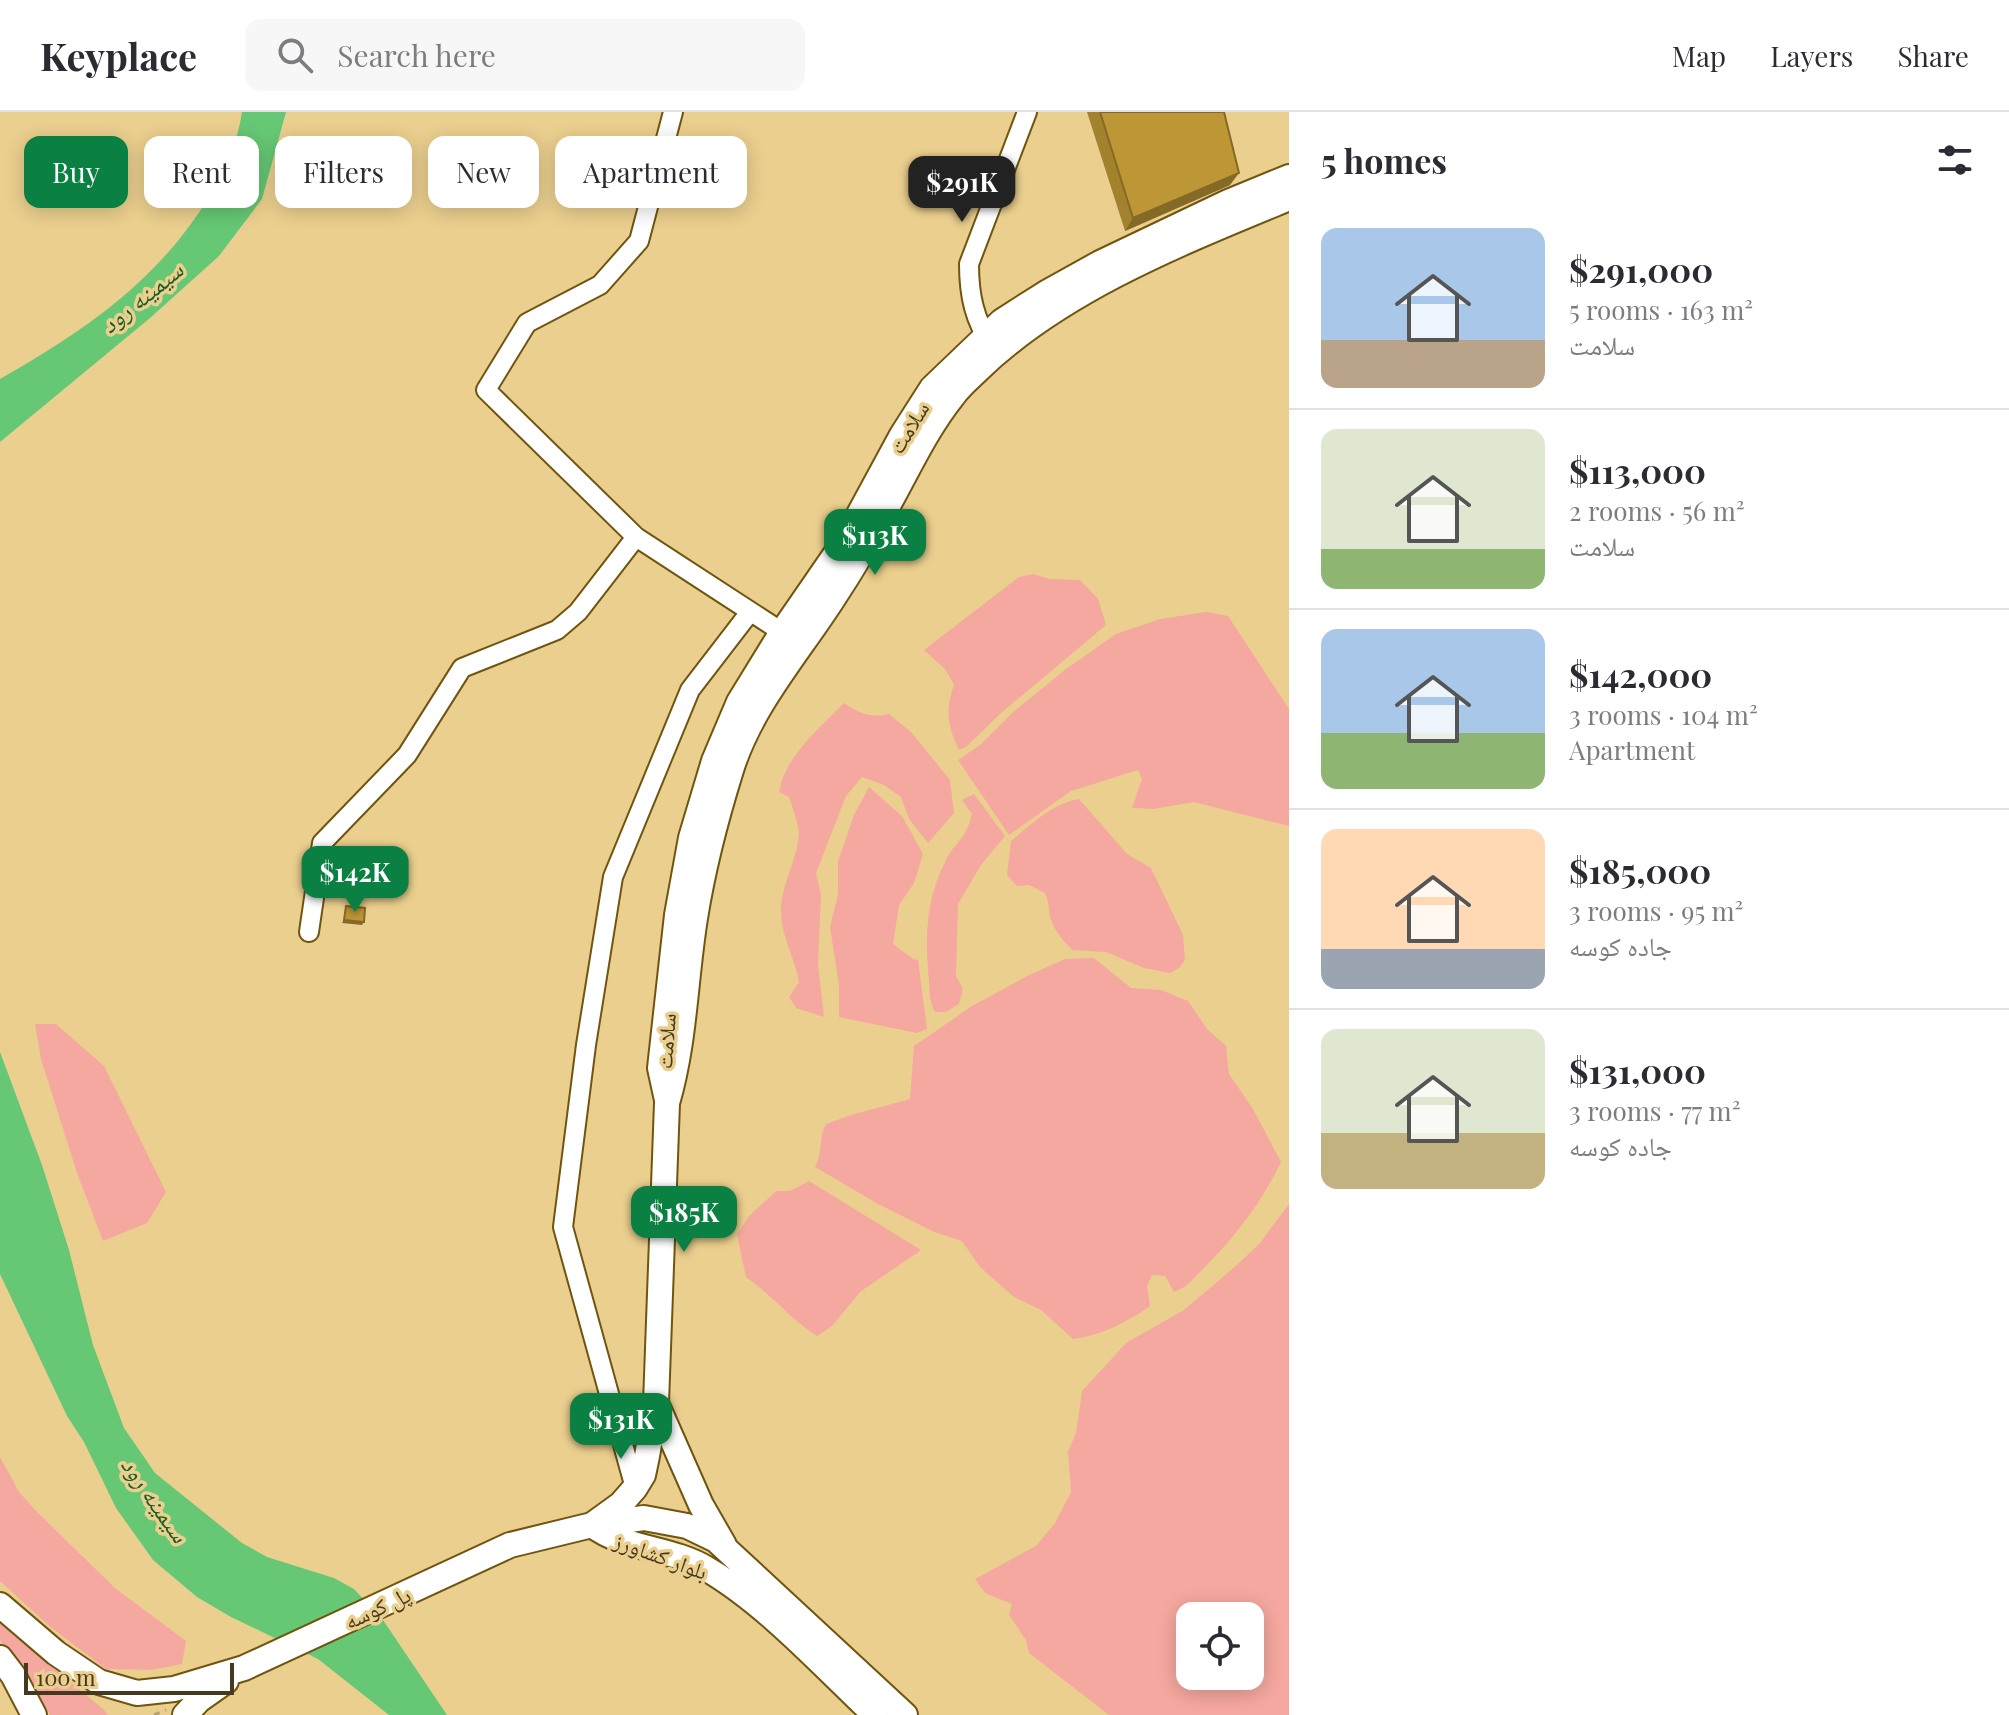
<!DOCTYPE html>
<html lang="en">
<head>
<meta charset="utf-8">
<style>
	:root { --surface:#fff; --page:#f7f7f7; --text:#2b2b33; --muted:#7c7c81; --line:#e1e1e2; --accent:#0b8043 }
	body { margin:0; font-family:"Playfair Display","Noto Naskh Arabic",serif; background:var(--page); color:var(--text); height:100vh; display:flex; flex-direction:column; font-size:30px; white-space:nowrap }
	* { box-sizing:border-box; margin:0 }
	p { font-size:26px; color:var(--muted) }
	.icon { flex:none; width:44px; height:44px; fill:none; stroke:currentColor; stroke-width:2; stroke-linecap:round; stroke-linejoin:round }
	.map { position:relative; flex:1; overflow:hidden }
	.details { display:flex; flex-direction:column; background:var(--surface); width:720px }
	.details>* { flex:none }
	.guide { position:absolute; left:24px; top:24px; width:760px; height:72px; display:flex; gap:16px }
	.fabs { position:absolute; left:1176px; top:1490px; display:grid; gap:16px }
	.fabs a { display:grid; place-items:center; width:88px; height:88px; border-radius:16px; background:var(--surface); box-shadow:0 4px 20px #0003; font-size:40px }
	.scale { position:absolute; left:24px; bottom:20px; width:210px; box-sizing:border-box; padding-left:8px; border:4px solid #45391f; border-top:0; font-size:22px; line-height:28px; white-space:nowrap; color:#45391f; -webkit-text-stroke:6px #ebcf8e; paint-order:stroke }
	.price { position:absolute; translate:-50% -68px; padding:0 18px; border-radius:16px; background:var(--accent); color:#fff; font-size:26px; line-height:52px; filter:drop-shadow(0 2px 4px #0008) }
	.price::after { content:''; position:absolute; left:50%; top:48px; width:24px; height:18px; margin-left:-12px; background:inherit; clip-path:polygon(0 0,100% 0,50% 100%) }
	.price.current { background:#222; color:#fff }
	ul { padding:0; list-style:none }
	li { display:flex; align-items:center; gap:24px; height:200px; padding:0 32px }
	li+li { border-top:2px solid var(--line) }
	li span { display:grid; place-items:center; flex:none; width:224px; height:160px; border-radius:16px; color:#555 }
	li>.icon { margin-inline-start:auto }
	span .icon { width:96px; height:96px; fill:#fffc; stroke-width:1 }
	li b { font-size:34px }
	h2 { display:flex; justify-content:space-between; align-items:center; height:96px; padding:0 32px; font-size:34px }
	.pill { padding:0 28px; border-radius:16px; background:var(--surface); box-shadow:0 4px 20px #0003; font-size:28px; line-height:72px }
	.pill.current { background:var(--accent); color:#fff }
	header { display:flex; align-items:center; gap:48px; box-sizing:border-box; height:112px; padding:0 40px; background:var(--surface); border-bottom:2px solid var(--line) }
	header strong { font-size:38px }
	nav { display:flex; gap:44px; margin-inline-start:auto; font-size:28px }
	.search { width:560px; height:72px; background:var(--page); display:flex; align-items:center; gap:20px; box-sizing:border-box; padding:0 28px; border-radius:16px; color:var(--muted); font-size:30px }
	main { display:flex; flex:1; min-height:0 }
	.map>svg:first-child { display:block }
	.green { fill:#f5a89f; fill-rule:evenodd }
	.water { fill:#66c874 }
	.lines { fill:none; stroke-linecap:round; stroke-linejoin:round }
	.minor-casing { stroke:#6f550f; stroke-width:22 }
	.major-casing { stroke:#6f550f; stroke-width:28 }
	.path { stroke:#b6a06b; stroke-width:3; stroke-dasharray:6 6; stroke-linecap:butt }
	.minor { stroke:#fff; stroke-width:18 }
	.major { stroke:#fff; stroke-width:24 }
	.wall { fill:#a3822e }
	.shaded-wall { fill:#846a26 }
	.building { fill:#bd9736; stroke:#846a26; stroke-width:2 }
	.labels { text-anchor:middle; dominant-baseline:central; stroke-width:7; stroke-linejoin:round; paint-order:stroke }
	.street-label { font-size:22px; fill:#45391f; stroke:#ebcf8e }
	.water-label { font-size:24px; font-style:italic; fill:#195d27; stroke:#ebcf8e }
</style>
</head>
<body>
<header>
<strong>Keyplace</strong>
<div class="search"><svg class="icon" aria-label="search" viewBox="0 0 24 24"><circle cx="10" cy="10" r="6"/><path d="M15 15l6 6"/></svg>Search here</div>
<nav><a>Map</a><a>Layers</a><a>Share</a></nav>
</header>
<main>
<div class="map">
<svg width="1289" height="1603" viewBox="0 0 1289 1603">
	<rect width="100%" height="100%" fill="#ebcf8e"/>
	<path class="green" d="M1033 462 1050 467 1080 468 1098 487 1106 513 1001 601 966 635 959 638C947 612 945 600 954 573L945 557 924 538 1019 465Z
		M1206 500 1228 504 1289 597V714L1194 690 1153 697 1132 696 1142 667 1138 658 1071 679 1009 723 958 648 980 633 1012 601 1066 557 1116 522 1160 507Z
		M844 591C860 602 871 606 889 602L912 621 950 668 954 701 928 731 909 707 901 685 884 673 862 665 846 684 816 761 821 783 818 853 824 905 796 896 789 885 799 870C795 845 781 825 781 799 781 772 798 747 799 720 799 714 792 693 789 685L779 680C785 644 820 616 844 591Z
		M869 675 902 704 923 742 914 771 899 793 893 832 913 847 918 848 927 917 917 921 839 905V873L830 815 838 782V749L854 703Z
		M974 682 1005 724 981 753 958 792 956 864 963 877 959 892 946 900H935C929 890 930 882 929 870 925 827 925 790 945 750 955 729 966 728 972 702L962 688Z
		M1079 687 1127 742 1151 756 1183 823 1185 848 1179 856 1170 861 1144 856 1106 840 1072 838C1064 829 1055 820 1051 808 1048 799 1050 791 1045 781L1029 773 1017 774 1007 763 1011 729C1029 714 1054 690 1079 687Z
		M1094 846 1131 876 1161 878 1188 889 1207 917 1226 934 1229 962 1253 997 1281 1050C1257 1100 1225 1136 1186 1174L1174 1180 1165 1164 1152 1163 1147 1174 1150 1194C1126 1211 1102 1223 1073 1227L1041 1198 1014 1185 980 1155 962 1129 934 1120 878 1092 815 1055C823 1040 818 1028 826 1012L851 1003 910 987 914 934 972 894 1027 864 1065 847Z
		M35 912H56L104 954 166 1080 147 1111 103 1129 77 1061 41 947Z
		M809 1069 921 1138 860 1180 832 1214 817 1224C790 1207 772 1183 746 1165L737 1123 749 1104 776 1079H790Z
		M1289 1092V1603H1109L1029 1541 1026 1528 1009 1503 1012 1492 985 1481 975 1467 1036 1434 1055 1411 1071 1380 1068 1340 1076 1321 1082 1279 1126 1231 1184 1198 1237 1153 1260 1131ZM1190 1504H1250V1564H1190Z
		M0 1345 19 1380 37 1400 115 1476 186 1529 182 1552 151 1558 106 1557 49 1514 0 1469Z
		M0 1511 104 1598 108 1603H50L37 1579 0 1529Z"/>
	<path class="water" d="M242 0H286L262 87 219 144 150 206 0 330V267C84 219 157 170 209 85 224 60 238 29 242 0Z
		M0 940 42 1053 69 1138 93 1233 124 1316 155 1361 242 1431 267 1445 334 1466 354 1477 383 1508 447 1603H389L318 1547 231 1505 197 1485 153 1448 116 1396 84 1330 67 1304 0 1162Z"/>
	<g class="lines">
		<defs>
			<path id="minor" d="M673 0 639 129 600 173 527 211 486 278 636 425 782 520
				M992 233C974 209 969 182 969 152L1027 0
				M309 820 322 731 407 643 462 556 557 518 578 500 636 425
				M635 1376 563 1115 586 933 613 765 690 578 750 500"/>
			<path id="major" d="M667 988 660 956 677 803 691 726 714 649 739 590 782 520 844 430 902 323 932 276 1002 209 1046 181 1100 151 1228 90 1289 65
				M656 1291 701 1393 724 1433
				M592 1413 621 1392 635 1376 643 1363 647 1344 656 1291 667 991C685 930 685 868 695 806 703 756 716 706 731 658 751 593 800 539 836 482 854 455 870 427 885 399 907 360 925 319 953 284 960 274 970 266 978 258 1062 177 1183 130 1289 86
				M592 1413C625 1438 671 1435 707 1457 767 1492 824 1555 875 1603
				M0 1493 56 1541 99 1570 137 1581 174 1577 244 1556 510 1433 592 1413 644 1406 687 1414 716 1428 905 1603
				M0 1546 13 1563 34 1603
				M185 1603 199 1588 226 1569"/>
		</defs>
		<use href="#minor" class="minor-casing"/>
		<use href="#major" class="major-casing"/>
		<path class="path" d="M154 1603 166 1598"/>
		<use href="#minor" class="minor"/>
		<use href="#major" class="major"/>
	</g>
	<path class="wall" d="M1087 0H1224L1230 73 1125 119Z"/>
	<path class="shaded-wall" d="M1239 61 1230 73 1125 119 1133 106Z
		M344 808 364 810 362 813 342 811Z"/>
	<path class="building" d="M1100 0H1224L1239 61 1133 106Z
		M346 794 365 796 364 810 344 808Z"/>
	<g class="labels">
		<g class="street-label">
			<text transform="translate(908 315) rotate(-59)">سلامت</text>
			<text transform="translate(665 929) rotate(-86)">سلامت</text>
			<text transform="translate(661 1443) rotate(20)">بلوار کشاورز</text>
			<text transform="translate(377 1495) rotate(-25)">پل کوسه</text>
		</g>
		<g class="water-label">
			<text transform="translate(141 184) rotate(-39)">سیمینه رود</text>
			<text transform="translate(156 1387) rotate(55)">سیمینه رود</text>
		</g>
	</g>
</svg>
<div class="fabs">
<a><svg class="icon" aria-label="locate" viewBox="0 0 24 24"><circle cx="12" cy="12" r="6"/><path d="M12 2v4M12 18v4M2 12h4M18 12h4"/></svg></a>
</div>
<div class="scale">100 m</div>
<b class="price current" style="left:962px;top:112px">$291K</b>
<b class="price" style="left:875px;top:465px">$113K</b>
<b class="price" style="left:355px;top:802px">$142K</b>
<b class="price" style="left:684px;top:1142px">$185K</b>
<b class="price" style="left:621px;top:1349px">$131K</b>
<div class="guide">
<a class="pill current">Buy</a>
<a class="pill">Rent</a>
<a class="pill">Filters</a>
<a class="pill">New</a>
<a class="pill">Apartment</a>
</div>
</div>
<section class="details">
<h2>5 homes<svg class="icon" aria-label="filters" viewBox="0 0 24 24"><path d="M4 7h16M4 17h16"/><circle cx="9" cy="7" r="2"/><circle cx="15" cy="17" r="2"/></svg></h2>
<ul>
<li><span style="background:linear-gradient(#a9c7e8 70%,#b9a48a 0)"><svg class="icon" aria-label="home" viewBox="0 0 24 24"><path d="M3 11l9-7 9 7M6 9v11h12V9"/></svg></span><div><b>$291,000</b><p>5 rooms · 163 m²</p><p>سلامت</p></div></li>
<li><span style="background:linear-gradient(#dfe7d0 75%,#8fb573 0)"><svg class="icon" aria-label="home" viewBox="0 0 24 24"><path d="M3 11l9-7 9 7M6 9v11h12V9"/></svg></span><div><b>$113,000</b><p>2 rooms · 56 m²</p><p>سلامت</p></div></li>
<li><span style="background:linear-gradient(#a9c7e8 65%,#8fb573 0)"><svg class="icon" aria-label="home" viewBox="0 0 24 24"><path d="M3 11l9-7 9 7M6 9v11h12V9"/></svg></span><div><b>$142,000</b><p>3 rooms · 104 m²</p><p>Apartment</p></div></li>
<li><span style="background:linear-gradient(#ffd9b3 75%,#9aa5b1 0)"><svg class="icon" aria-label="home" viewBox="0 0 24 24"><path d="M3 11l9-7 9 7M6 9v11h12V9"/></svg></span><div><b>$185,000</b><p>3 rooms · 95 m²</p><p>جاده کوسه</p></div></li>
<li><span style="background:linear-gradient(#dfe7d0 65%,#c2b280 0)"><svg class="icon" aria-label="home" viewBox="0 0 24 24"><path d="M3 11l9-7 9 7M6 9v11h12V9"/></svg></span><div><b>$131,000</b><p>3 rooms · 77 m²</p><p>جاده کوسه</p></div></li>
</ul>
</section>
</main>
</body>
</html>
